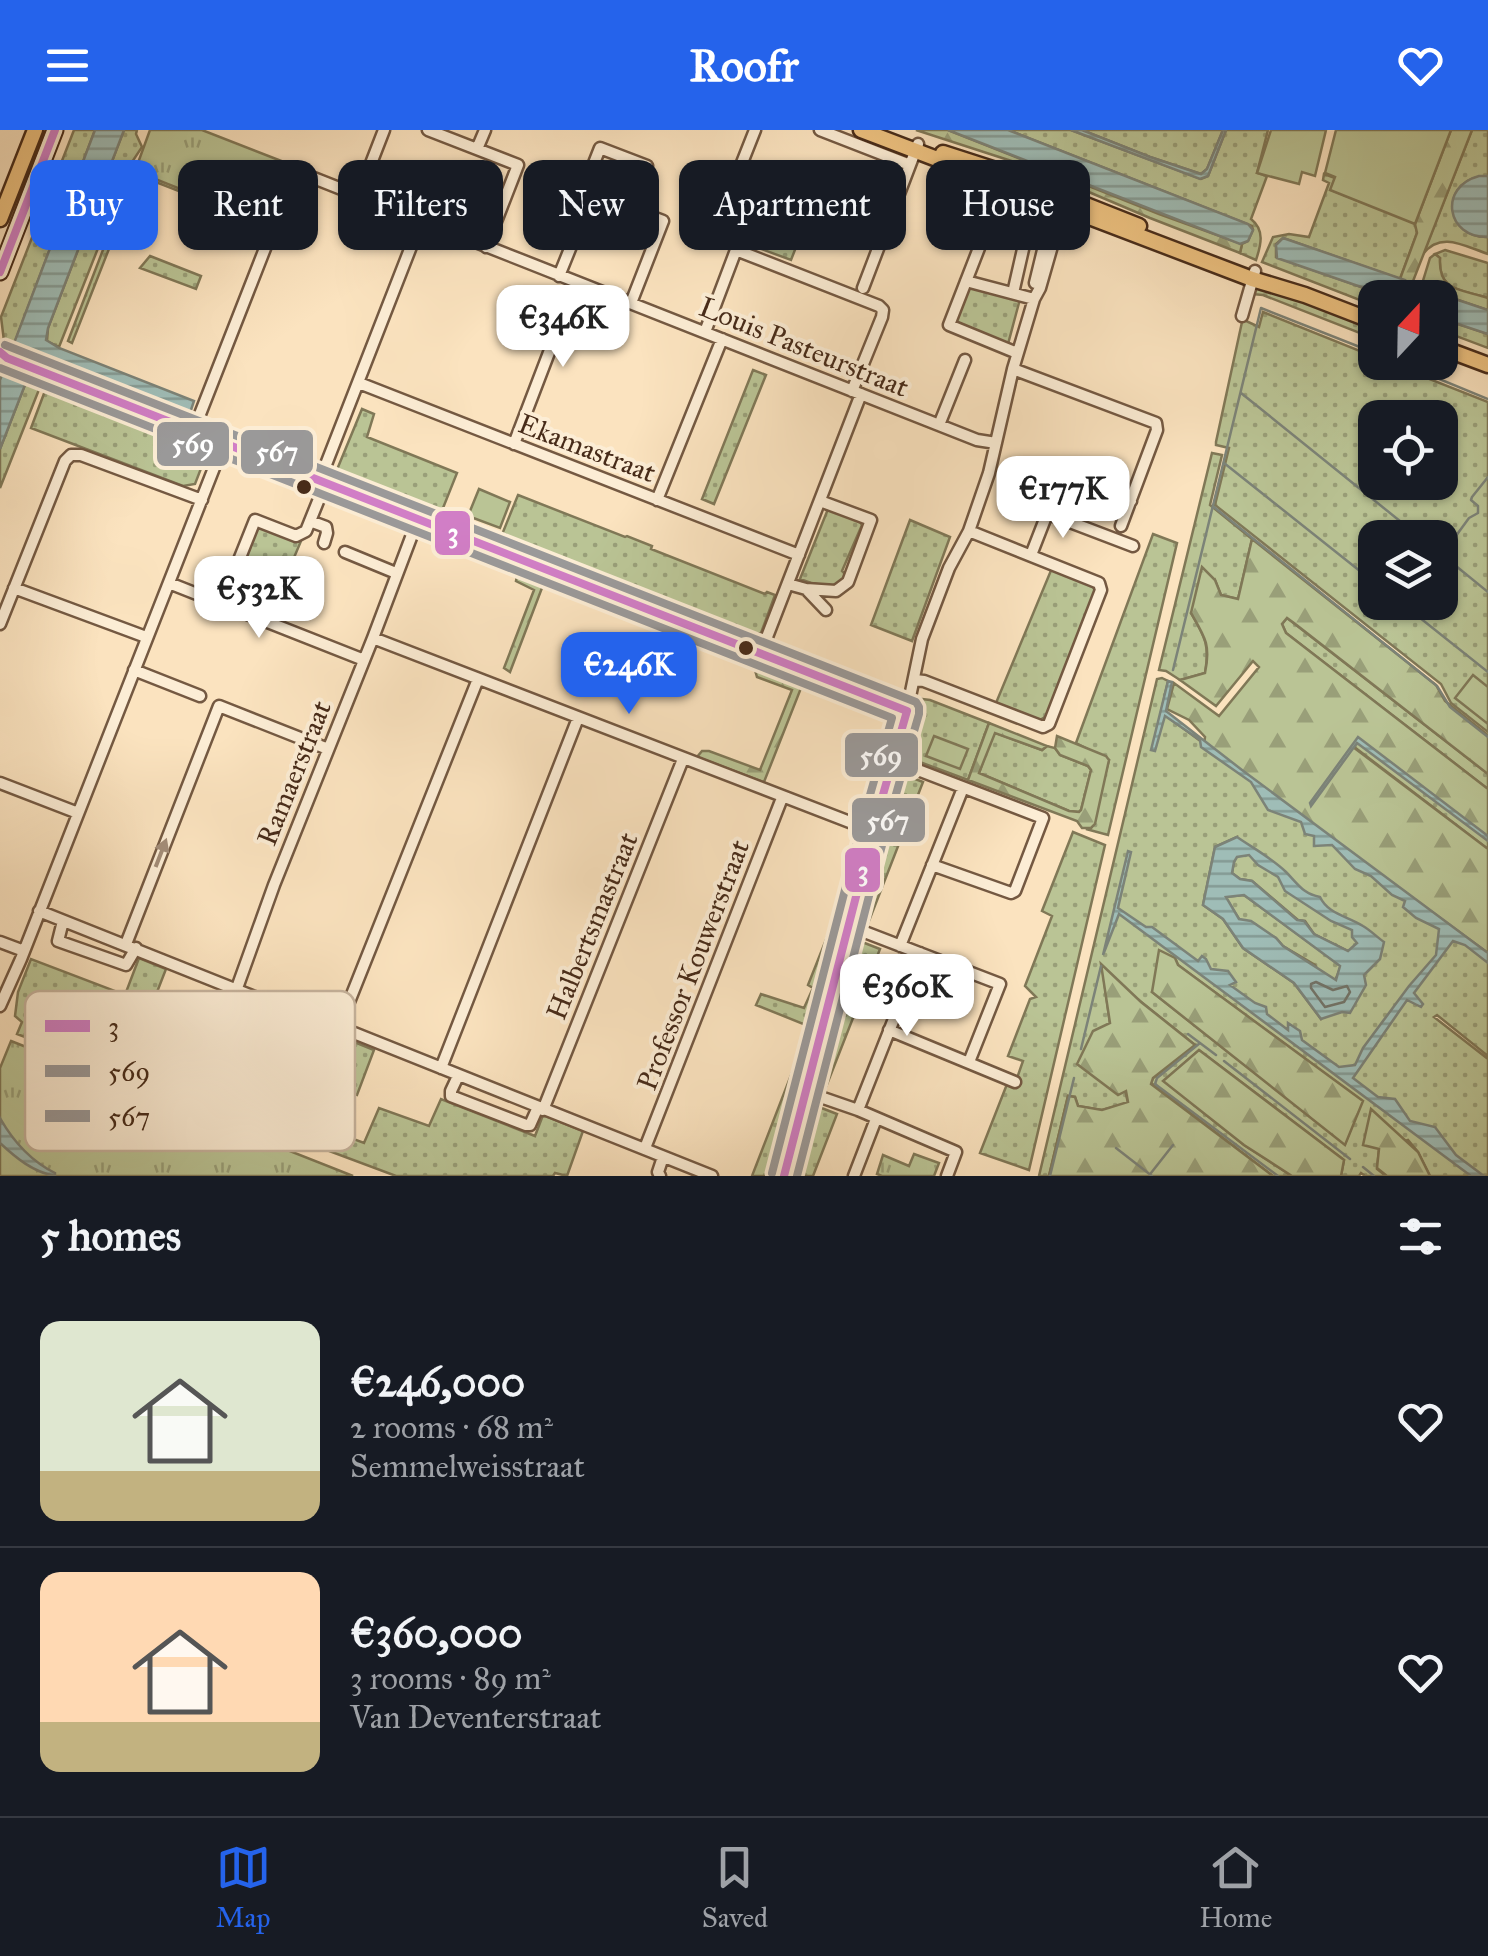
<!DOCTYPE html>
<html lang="en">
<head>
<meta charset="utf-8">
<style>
	:root { --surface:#171b24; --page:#20242c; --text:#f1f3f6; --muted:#9ea1a6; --line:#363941; --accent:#2563eb }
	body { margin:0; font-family:"IM FELL Great Primer",serif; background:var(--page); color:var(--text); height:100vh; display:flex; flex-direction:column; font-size:38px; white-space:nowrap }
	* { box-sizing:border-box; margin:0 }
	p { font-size:32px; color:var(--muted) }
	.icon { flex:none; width:55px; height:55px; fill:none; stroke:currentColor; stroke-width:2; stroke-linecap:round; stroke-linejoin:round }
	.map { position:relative; height:1046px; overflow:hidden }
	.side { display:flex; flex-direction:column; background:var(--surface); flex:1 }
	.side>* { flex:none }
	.guide { position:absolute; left:30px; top:30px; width:1430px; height:90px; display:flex; gap:20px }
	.needle { width:65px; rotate:22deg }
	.tools { position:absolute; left:1358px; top:150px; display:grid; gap:20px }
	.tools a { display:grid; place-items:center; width:100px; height:100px; border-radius:20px; background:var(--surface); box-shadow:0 2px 8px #0004; font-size:50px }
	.price { position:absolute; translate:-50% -85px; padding:0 22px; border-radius:20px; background:#fff; color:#222; font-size:32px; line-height:65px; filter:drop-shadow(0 2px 5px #0008) }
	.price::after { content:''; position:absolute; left:50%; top:60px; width:30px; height:22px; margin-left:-15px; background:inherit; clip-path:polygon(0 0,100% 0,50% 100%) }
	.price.on { background:var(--accent); color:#fff }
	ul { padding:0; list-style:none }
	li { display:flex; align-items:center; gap:30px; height:250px; padding:0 40px }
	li+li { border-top:2px solid var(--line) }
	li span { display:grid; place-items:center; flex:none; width:280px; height:200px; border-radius:20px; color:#555 }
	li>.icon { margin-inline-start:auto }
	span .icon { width:120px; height:120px; fill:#fffc; stroke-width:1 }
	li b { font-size:42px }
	h2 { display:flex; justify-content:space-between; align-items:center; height:120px; padding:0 40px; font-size:42px }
	.chip { padding:0 35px; border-radius:20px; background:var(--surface); box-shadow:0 2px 8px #0004; font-size:35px; line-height:90px }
	.chip.on { background:var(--accent); color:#fff }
	header { display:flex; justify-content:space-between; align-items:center; height:130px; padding:0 40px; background:var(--accent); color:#fff; font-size:45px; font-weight:700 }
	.tabs { display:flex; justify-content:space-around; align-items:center; height:140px; border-top:2px solid var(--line); background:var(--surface); font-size:28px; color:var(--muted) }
	.tabs a { display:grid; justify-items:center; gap:5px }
	.tabs .on { color:var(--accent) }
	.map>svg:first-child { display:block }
	.grass { fill:url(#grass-dots); stroke:#807857; stroke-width:2.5; fill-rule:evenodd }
	.forest { fill:url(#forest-firs); stroke:#807857; stroke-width:2.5 }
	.park { fill:url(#park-tufts); stroke:#807857; stroke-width:2.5 }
	.pitch { fill:#bac495; stroke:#807857; stroke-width:2.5 }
	.water { fill:url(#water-rules); stroke:#7c8378; stroke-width:2.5; fill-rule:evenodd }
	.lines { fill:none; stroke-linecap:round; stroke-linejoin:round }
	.shore { stroke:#737468; stroke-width:2.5 }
	.stream { stroke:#7c8378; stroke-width:2.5 }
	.minor-casing { stroke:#745942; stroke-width:15 }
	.major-casing { stroke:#472b19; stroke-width:19 }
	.minor { stroke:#fcedd5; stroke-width:10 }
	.major { stroke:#eec280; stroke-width:14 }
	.bus-1-casing { stroke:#fcedd5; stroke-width:15 }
	.bus-2-casing { stroke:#fcedd5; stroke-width:15 }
	.bus-3-casing { stroke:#fcedd5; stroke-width:15 }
	.bus-1 { stroke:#d17ec6; stroke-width:8 }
	.bus-2 { stroke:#9a9999; stroke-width:8 }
	.bus-3 { stroke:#9a9999; stroke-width:8 }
	.oneway { fill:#a28c77 }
	.bus-dot { fill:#472b19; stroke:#fcedd5; stroke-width:4 }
	.labels { text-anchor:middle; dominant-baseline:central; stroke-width:8; stroke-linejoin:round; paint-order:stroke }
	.street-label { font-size:28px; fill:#472b19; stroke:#fcedd5 }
	.key { fill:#fcedd5; stroke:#c6b39d; stroke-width:2.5 }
	.key-label { font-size:28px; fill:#472b19 }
	.line-badge { stroke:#fcedd5; stroke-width:4 }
	.badge-label { font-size:28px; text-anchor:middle; font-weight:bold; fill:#fff }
</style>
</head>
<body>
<header><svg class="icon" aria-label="menu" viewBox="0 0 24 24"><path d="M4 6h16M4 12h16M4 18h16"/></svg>Roofr<svg class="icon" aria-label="heart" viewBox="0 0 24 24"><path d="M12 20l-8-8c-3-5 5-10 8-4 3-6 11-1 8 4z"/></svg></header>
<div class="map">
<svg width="1488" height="1046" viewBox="0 0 1488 1046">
	<defs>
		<pattern id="grass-dots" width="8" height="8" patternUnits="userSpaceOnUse" patternTransform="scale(2.5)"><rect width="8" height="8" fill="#bac495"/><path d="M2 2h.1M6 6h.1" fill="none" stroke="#999f79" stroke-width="1.8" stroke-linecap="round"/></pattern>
		<pattern id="forest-firs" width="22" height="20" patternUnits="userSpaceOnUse" patternTransform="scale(2.5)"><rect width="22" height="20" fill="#bac495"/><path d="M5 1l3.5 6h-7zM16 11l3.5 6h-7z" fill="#999f79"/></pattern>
		<pattern id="park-tufts" width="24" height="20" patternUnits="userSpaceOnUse" patternTransform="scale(2.5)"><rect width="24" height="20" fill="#bac495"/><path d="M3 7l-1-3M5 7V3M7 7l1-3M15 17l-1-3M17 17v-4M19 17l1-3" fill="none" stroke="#999f79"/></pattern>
		<pattern id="water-rules" width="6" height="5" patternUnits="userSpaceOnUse" patternTransform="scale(2.5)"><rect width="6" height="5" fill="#9fbdb7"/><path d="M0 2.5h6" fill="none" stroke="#839a94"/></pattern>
	</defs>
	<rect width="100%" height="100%" fill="#fbe3bf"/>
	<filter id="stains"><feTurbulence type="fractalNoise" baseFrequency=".002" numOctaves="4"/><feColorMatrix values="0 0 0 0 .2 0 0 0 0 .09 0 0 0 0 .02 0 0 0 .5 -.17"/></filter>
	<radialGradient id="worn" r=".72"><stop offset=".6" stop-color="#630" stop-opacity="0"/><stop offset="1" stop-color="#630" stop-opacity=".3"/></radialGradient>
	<path class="grass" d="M74 0H95L13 217 4 211 1 187Z
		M124 0H137L136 4 142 17 132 32 59 217 47 211 48 198Z
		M1008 0H1071L1201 49 1208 46 1226 0H1268L1257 43 1267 46 1251 89C1265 100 1261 115 1256 130L1240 123 1242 114 1248 111 1253 100 1252 96Z
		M1082 0H1223L1207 39 1201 44 1150 27Z
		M1472 0H1488V46C1440 46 1442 108 1488 107V124C1464 116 1441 101 1423 124Z
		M157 13 185 53 181 62 138 45 72 213 68 211 136 34Z
		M1324 44 1335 48 1331 60 1415 93 1417 103 1400 149 1283 108 1276 114V127L1390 167 1375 168V176L1262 132 1273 107 1289 104 1309 107 1329 53 1323 50Z
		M775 67 810 81 791 130 756 117Z
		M1445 120 1488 133V168C1461 159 1438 162 1440 128L1435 124Z
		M150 126 201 146 196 159 140 138Z
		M1259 154 1375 198V209L1263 165 1251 164 1253 157Z
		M973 156 1020 169 1008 214 958 195 955 190 966 157Z
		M1263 182 1375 227V232L1389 233 1488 272V602L1451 573 1441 554 1215 375 1229 318 1216 315V312L1242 192 1244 190 1259 197ZM1375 288H1440V352H1375ZM1375 408H1440V472H1375Z
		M1440 188 1488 204V218L1440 200Z
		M753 240 766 245 714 374 702 369Z
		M26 252 40 257 0 358V319Z
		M48 253 207 317V323L195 354 183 356 31 298Z
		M362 279 374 284 367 307 457 343 441 383 336 342Z
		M1212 323 1222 325 1210 375 1252 409 1238 469 1221 465 1215 450 1191 483C1205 507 1210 515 1205 543L1180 550 1166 541 1159 540Z
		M518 365 625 407 627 406 652 416 651 419 765 464 767 462 775 465 761 503 750 506 501 407Z
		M828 379 860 392 862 395 842 441 848 447 834 457 811 453 800 449Z
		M910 390 950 407 912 511 871 495Z
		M263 396 301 411 293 430 283 427 266 473 291 483 289 488 231 465 256 399Z
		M1153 404 1177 413 1108 705 1086 699 1091 698 1109 630 1076 613Z
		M1052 438 1091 453 1096 463 1048 585 1040 590 996 573Z
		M1287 488 1488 644V659L1286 503 1282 494Z
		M1162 548 1168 551 1161 582 1488 823V926L1437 885 1434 887 1488 929V1046H1430L1418 1022 1408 1010 1379 1019 1377 1039 1386 1046H1365L1361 1043 1359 1046H1341L1344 1030 1199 920 1164 951 1244 1015 1292 1046H1273L1151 953 1153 948 1195 915 1130 863 1102 836 1110 894 1128 973 1102 980 1078 976 1075 967 1068 966 1049 1046H1039L1157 549ZM1237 707C1237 721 1234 730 1232 743L1240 749 1252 751 1298 790 1305 791 1314 804 1348 821 1370 838 1321 889 1294 853 1243 818 1223 789 1203 775 1215 717ZM1175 828 1178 835 1362 971 1345 1014 1152 862Z
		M922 569 930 570 989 593 968 650 909 628Z
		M996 603 1042 620 1047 616 1055 618 1060 625 1088 636 1091 640 1081 680 1079 682 1069 681 979 643 993 604Z
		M1358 610 1488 710V719L1353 616Z
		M905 645 923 652 869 791 866 786 902 648Z
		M1073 702 1105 715 1029 1040 980 1023 1009 949 1016 951 1023 931 1008 926 1030 869 1036 867 1025 856 1052 786 1042 781Z
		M1244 765 1341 836 1335 851 1319 842 1315 835 1283 816 1276 808 1239 789 1225 767Z
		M837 782H838L771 1046H752L805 909 806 895 756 875 761 864 804 878 813 858 808 855Z
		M862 812 880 819 826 957 823 952 859 814Z
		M139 828 166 839 138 911 105 898 158 934 173 896 225 916 239 887 328 923 337 905 374 920 357 965 349 962 335 995 305 984 294 987 364 1013 379 978 429 996 441 969 535 1006 543 985 583 1001 567 1046 555 1043 553 1046H396L17 904 22 892 15 886 18 862 31 829 125 865Z
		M819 977 837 984 813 1046H798L816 980Z"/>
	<path class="forest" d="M916 0H948L1159 84 1242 114 1240 123 1150 88 1030 37Z
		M1451 0H1472L1408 164 1403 157 1405 151 1400 149 1417 103 1415 94Z
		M1435 124 1440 128C1438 162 1461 159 1488 168V180L1432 161 1422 167H1418L1430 128Z
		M1252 409 1436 555 1445 571 1488 605V644L1294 493 1287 488 1282 494 1286 503 1488 659V710L1358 610 1353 617 1488 719V823L1204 615 1205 607 1189 590 1167 579 1174 553 1219 586 1259 537 1253 531 1216 576 1180 550 1205 543C1211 515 1205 507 1191 483L1202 437 1215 450 1221 465 1238 469Z
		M518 440 545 450 510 542 504 538 534 460 516 451Z
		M757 535 803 553 764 652 697 627 702 621H709L760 640 792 560 757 547 755 540Z
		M989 593 1047 616 1042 620 995 603 979 643 1069 681 1079 682 1081 680 1091 640 1088 636 1060 625 1055 618 1057 606 1106 626 1109 630 1095 694 1091 698H1082L1077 691 968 650Z
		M1159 820 1175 828 1178 835 1363 971 1345 1015 1152 862Z
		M1101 834 1141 872 1195 915 1153 948 1151 954 1273 1046H1049L1068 966 1075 967 1078 976 1102 980 1128 972 1126 961 1118 965 1077 934 1093 901 1110 893Z
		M1199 920 1344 1030 1341 1046H1292L1244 1015 1163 951Z
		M1371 979 1418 1022 1430 1046H1387L1377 1038 1379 1019 1363 1015Z"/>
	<path class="park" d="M150 0H202L284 32 261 91 135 41Z
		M11 911 353 1046H0V938Z
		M914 1024 939 1033 934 1046H882L877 1044 883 1025 909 1036Z"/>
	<path class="pitch" d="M1271 0H1326L1315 46 1302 42 1299 54 1257 43Z
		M1336 0H1451L1415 94 1330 60 1335 47 1325 43Z
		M479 359 510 372 500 398 468 386Z
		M1473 545 1488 557V594L1455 568Z
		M934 606 968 619 960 639 926 626Z"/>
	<path class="water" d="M95 0H124L48 198 46 210 59 218 194 271 190 283 37 224 0 319V250Z
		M948 0H1008L1248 94 1253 100 1248 111 1240 114Z
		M1071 0H1082L1150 27 1201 44 1207 39 1223 0H1226L1208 46 1200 49Z
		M1479 46H1488V107C1446 108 1438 57 1479 46Z
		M1283 108 1405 150 1403 157 1407 160 1406 164 1399 167H1390L1277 128 1276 115Z
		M1431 161 1488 180V204L1440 188V168L1422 167Z
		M1168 551 1172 552 1166 581 1242 640 1488 823V833L1465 815 1453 811 1414 863 1423 874 1421 877 1407 870 1353 948 1378 967 1395 969 1410 991 1435 997 1456 1025 1484 1046H1471L1119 784 1103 825 1128 721 1131 722 1118 778 1146 797H1152L1198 831 1202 826 1206 829 1211 839 1228 841 1236 852 1230 855 1255 873 1266 877 1267 884 1288 900V893L1300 901 1302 910 1339 937 1355 935 1363 918 1409 856 1436 825 1439 799 1416 788 1403 777 1405 771 1392 765 1371 746 1355 739 1332 715 1314 716V706L1305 704 1301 692 1268 680 1251 652 1201 617 1200 610 1165 586 1155 621 1151 620Z
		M1358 607 1488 706V711L1357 613 1311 676 1310 673Z
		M1237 707C1253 718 1273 729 1286 742 1298 754 1303 764 1320 767 1328 784 1347 786 1363 796 1370 800 1377 807 1384 812L1380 829 1364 845 1366 855 1350 883 1342 882 1321 889 1294 853 1243 818 1223 789 1203 775 1215 717ZM1249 725 1258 735 1278 747 1285 761 1331 791 1352 800V807L1357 813 1348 821 1314 804 1304 791 1297 790 1252 751 1240 749 1232 743 1234 732 1237 727ZM1244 765 1340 836 1336 850 1283 816 1276 808 1251 791 1239 789 1226 767Z
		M0 988C13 1011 31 1031 55 1043V1046C33 1042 16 1028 0 1013Z"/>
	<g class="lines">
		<path class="shore" d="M1316 852 1333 860 1347 856 1350 862 1344 872 1325 877 1311 858V854Z"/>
		<path class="stream" d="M1398 232 1488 269
			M1241 263 1421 408
			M1224 333 1375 453
			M1214 377 1437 556 1450 577 1488 607
			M1440 423 1488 462
			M1442 425 1469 388 1478 383V376L1471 370 1472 367 1488 347
			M1400 472 1488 542
			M1173 540 1261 178 1375 223
			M1188 904 1216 925
			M1200 913 1157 948 1155 954 1278 1046
			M1081 919 1101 836
			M1224 931 1350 1029
			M1116 1018 1152 1046
			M1363 1037 1374 1046
			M1151 1043 1173 1015
			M1050 1046 1074 948"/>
		<defs>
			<path id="minor" d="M428 0 518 35 486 117
				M820 0 910 35
				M477 19 485 0
				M592 64 663 91 631 173
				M592 64 583 61 600 18 647 36 630 79
				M358 67 384 0
				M985 72 1029 93 1013 163
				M715 101 755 0
				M979 118 949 195 1017 223
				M559 146 592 64
				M966 151 1034 169
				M1035 153 1054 75 1060 70
				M863 158 918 14
				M1242 186 1255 141
				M705 202 736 120 879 176 883 180 882 187 852 261
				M0 227 907 581
				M1013 239 1156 293 1157 300 1121 396
				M359 253 799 425
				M939 295 965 230
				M193 302 293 47 301 43 939 295 977 310 996 313
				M514 314 576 152
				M1108 362 1131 371
				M1007 368 1133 416
				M657 370 722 209
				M310 391 326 397 327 403 324 413
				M345 422 396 443
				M1031 425 1047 384
				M169 453 364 530
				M788 454 806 459 836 461 848 452 871 390 820 371
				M14 458 146 507
				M806 459 826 480
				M221 475 255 390 296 406 306 401 325 354V337L421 91
				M0 494 65 331 71 325H81L202 370
				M373 508 873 701
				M760 525 861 264
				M134 540 200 566
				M915 550 924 551 1043 597 1049 594 1101 460 1099 453 969 401
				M892 631 905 635 1043 688 1015 761 1011 763 932 735
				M0 653 78 683
				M39 781 252 866 339 897 712 1046
				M63 791 58 811 126 835 136 818
				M849 796 1000 854 969 932
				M0 812 24 821
				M126 814 219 576 328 619
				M900 816 963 658
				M237 858 274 755 373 508 418 389
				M252 866 245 884 320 917 329 895
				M0 876 21 829 223 315
				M339 897 478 549
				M889 900 1015 952
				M441 938 578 588
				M458 946 451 961V966L526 995H530L538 977
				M806 962 858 980 956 1022 947 1046
				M543 980 683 629
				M858 980 920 823
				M645 1018 782 668
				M660 1046 658 1042 663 1027
				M784 1046 876 689 907 581 922 509 949 438 969 401 989 343 1013 239 1034 169 1040 158 1064 74
				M854 1046 876 989"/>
			<path id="major" d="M861 0 1252 149 1305 165 1375 192
				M943 23 1005 43 1139 96
				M0 89 35 0
				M0 142 55 0
				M1440 217 1488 235"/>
		</defs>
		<use href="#minor" class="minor-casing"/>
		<use href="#major" class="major-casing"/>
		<use href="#minor" class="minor"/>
		<use href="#major" class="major"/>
		<defs>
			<path id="bus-1" d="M0 142 55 0
				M0 222 7 228 907 581
				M784 1046 876 689 907 581"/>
			<path id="bus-2" d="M0 238 892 588 864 686 772 1043"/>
			<path id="bus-3" d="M5 215 916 572 919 577V584L888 692 797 1046"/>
		</defs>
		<use href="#bus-1" class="bus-1-casing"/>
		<use href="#bus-2" class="bus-2-casing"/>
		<use href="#bus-3" class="bus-3-casing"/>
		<use href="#bus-1" class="bus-1"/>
		<use href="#bus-2" class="bus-2"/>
		<use href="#bus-3" class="bus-3"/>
	</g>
	<defs><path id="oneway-solid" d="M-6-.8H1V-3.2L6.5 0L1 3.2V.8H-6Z" transform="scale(2.5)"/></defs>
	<use class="oneway" href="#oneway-solid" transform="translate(161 723) rotate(-69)"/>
	<g class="bus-dot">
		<circle cx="304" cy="357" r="9"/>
		<circle cx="746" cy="518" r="9"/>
	</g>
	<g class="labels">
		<g class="street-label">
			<text transform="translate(804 217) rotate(22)">Louis Pasteurstraat</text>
			<text transform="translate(587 318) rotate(21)">Ekamastraat</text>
			<text transform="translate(294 643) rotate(-68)">Ramaerstraat</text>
			<text transform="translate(592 796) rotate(-68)">Halbertsmastraat</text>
			<text transform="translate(693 835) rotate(-69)">Professor Kouwerstraat</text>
		</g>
	</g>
	<rect x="25" y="861" width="330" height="160" rx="15" class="key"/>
	<rect x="45" y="890" width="45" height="12" fill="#d17ec6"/>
	<rect x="45" y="935" width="45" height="12" fill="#9a9999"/>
	<rect x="45" y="980" width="45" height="12" fill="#9a9999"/>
	<g class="key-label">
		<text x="108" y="906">3</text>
		<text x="108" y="951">569</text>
		<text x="108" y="996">567</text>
	</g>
	<g class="line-badge">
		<rect x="155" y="290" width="76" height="48" rx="10" fill="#9a9999"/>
		<rect x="239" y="298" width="76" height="48" rx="10" fill="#9a9999"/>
		<rect x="433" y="379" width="39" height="48" rx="10" fill="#d17ec6"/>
		<rect x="843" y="601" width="77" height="48" rx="10" fill="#9a9999"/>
		<rect x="850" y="666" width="77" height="48" rx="10" fill="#9a9999"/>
		<rect x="843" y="716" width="39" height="48" rx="10" fill="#d17ec6"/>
	</g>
	<g class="badge-label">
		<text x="193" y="323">569</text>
		<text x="277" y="331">567</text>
		<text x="453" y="412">3</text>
		<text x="881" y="635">569</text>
		<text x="888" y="700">567</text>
		<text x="863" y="750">3</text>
	</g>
	<rect width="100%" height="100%" filter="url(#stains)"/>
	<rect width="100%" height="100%" fill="url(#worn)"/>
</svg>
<div class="tools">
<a><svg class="needle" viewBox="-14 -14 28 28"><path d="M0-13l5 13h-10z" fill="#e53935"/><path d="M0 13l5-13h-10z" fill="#9ea1a6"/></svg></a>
<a><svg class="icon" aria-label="locate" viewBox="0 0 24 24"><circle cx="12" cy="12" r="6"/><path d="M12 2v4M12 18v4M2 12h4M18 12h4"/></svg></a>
<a><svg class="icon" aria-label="layers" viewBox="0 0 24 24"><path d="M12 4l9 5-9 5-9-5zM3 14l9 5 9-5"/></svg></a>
</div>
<b class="price" style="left:563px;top:240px">€346K</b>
<b class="price" style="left:1063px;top:411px">€177K</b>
<b class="price" style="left:259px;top:511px">€532K</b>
<b class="price on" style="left:629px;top:587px">€246K</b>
<b class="price" style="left:907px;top:909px">€360K</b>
<div class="guide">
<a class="chip on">Buy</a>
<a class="chip">Rent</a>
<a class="chip">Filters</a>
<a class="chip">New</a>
<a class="chip">Apartment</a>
<a class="chip">House</a>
</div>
</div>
<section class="side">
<h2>5 homes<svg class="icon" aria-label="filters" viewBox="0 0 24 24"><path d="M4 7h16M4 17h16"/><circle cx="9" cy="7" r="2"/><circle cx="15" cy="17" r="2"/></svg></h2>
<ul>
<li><span style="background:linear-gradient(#dfe7d0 75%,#c2b280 0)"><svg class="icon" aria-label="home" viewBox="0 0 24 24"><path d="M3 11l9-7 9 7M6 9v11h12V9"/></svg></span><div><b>€246,000</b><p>2 rooms · 68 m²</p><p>Semmelweisstraat</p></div><svg class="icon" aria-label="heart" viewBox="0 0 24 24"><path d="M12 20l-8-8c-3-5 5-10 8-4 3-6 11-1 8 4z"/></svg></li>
<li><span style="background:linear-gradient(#ffd9b3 75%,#c2b280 0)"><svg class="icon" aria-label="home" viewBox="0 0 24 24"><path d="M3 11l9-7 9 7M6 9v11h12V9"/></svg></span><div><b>€360,000</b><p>3 rooms · 89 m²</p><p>Van Deventerstraat</p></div><svg class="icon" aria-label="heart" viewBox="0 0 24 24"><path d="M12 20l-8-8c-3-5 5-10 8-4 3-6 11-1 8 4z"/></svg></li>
</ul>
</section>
<nav class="tabs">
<a class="on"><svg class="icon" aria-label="map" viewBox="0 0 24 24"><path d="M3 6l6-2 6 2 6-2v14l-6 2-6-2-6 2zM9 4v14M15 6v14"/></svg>Map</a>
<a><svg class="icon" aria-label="saved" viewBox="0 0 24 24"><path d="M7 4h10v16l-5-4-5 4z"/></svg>Saved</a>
<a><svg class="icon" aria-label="home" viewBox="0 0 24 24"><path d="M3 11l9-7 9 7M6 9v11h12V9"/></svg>Home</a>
</nav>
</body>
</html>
